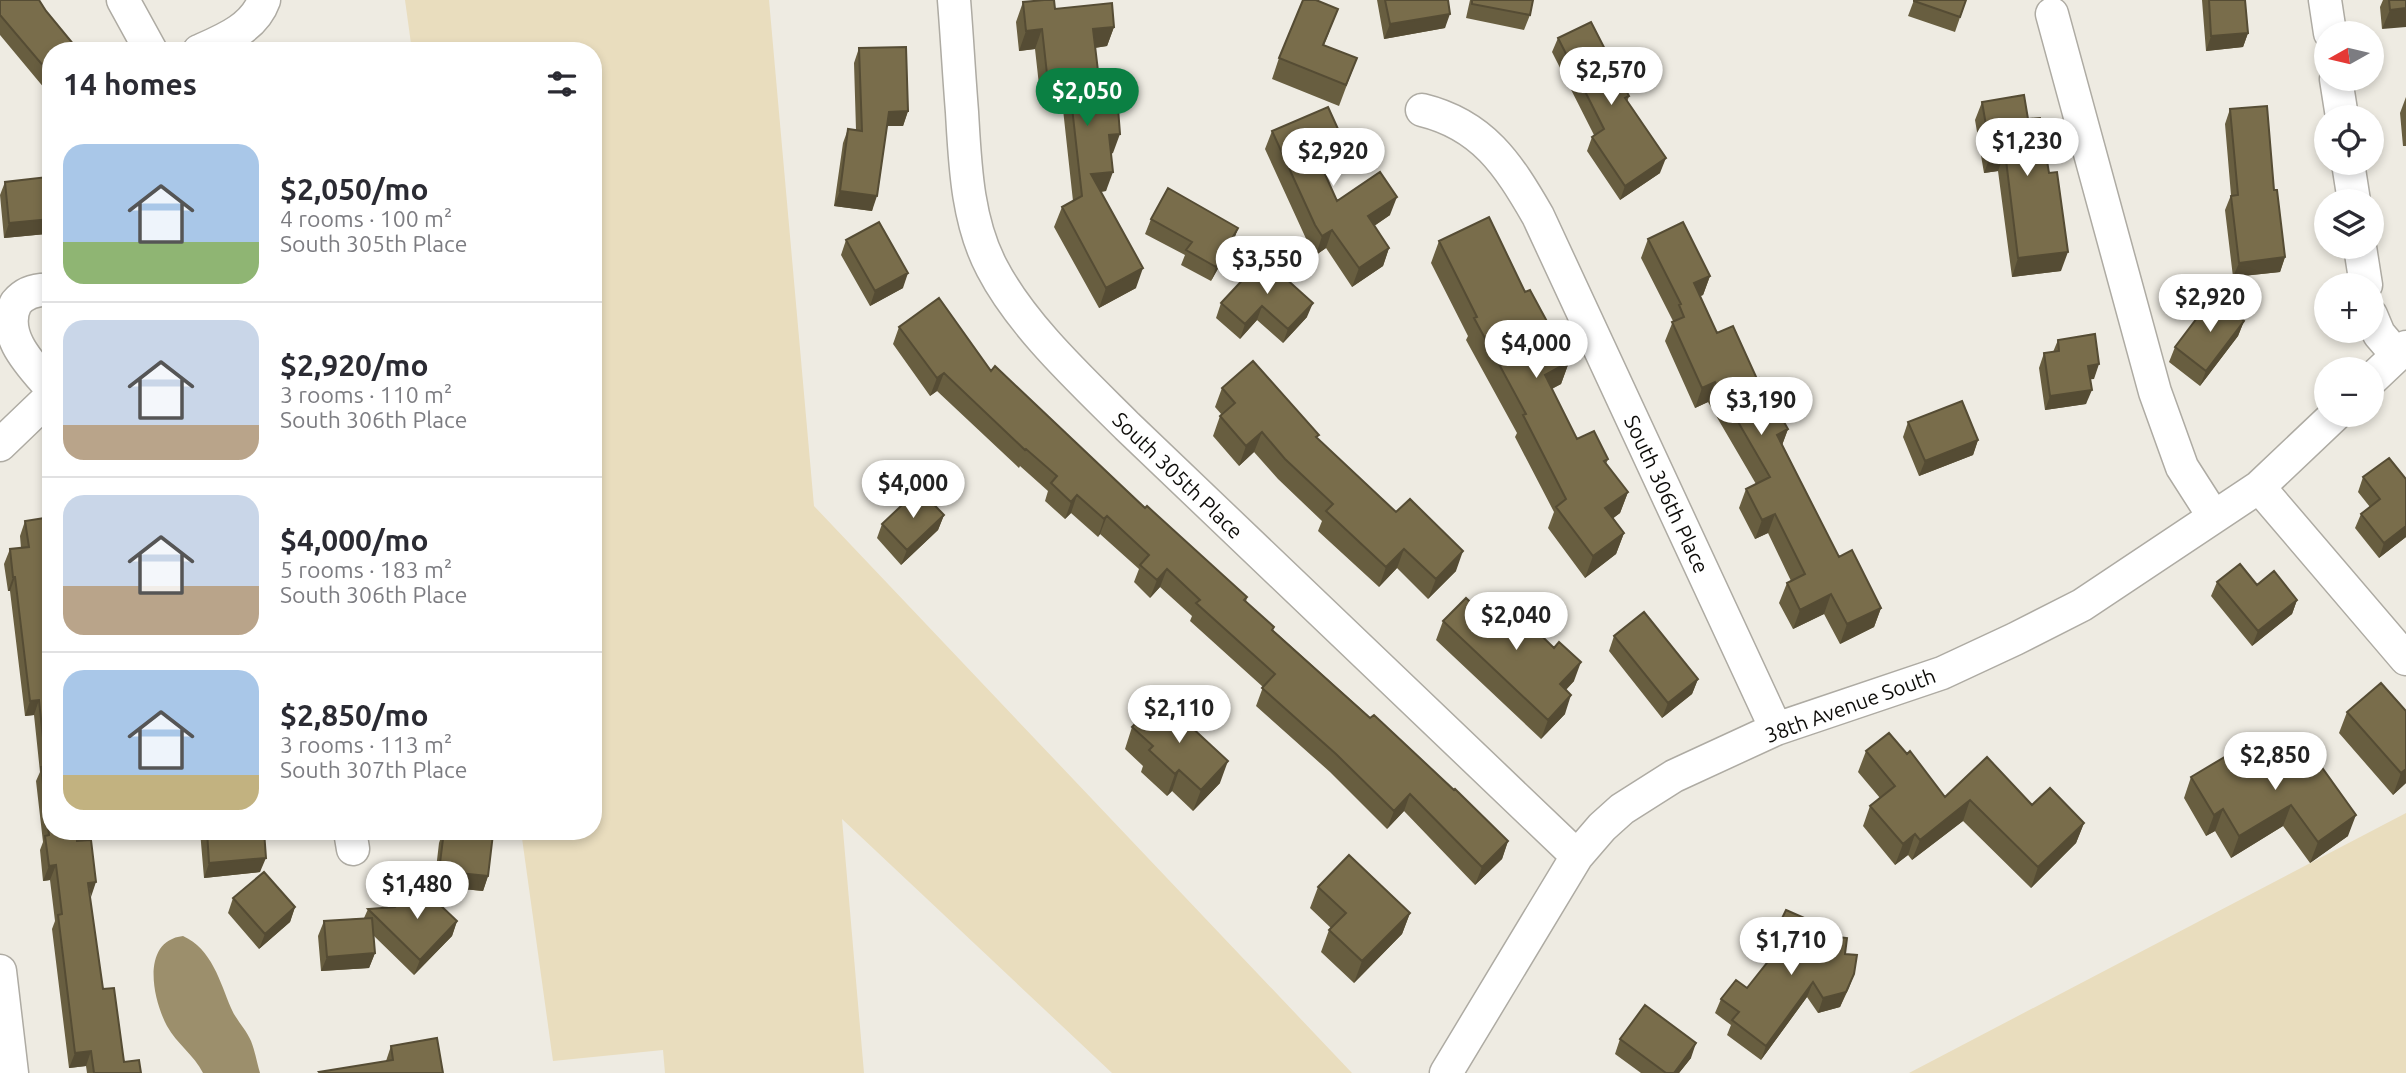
<!DOCTYPE html>
<html lang="en">
<head>
<meta charset="utf-8">
<style>
	:root { --surface:#fff; --page:#f2f2f3; --text:#2b2b33; --muted:#7c7c81; --line:#e1e1e2; --accent:#0b8043 }
	body { margin:0; font-family:Ubuntu,sans-serif; background:var(--page); color:var(--text); height:100vh; display:flex; flex-direction:column; font-size:26px; white-space:nowrap }
	* { box-sizing:border-box; margin:0 }
	p { font-size:23px; color:var(--muted) }
	.icon { flex:none; width:38px; height:38px; fill:none; stroke:currentColor; stroke-width:2; stroke-linecap:round; stroke-linejoin:round }
	.map { position:relative; flex:1; overflow:hidden }
	.sheet { position:absolute; left:42px; top:42px; width:560px; height:798px; display:flex; flex-direction:column; background:var(--surface); border-radius:28px; box-shadow:0 4px 10px #0003 }
	.sheet>* { flex:none }
	.needle { width:46px; rotate:262deg }
	.buttons { position:absolute; left:2314px; top:21px; display:grid; gap:14px }
	.buttons a { display:grid; place-items:center; width:70px; height:70px; border-radius:50%; background:var(--surface); box-shadow:0 4px 10px #0003; font-size:35px }
	.price { position:absolute; translate:-50% -60px; padding:0 16px; border-radius:24px; background:#fff; color:#222; font-size:23px; line-height:46px; filter:drop-shadow(0 2px 4px #0008) }
	.price::after { content:''; position:absolute; left:50%; top:42px; width:21px; height:16px; margin-left:-10px; background:inherit; clip-path:polygon(0 0,100% 0,50% 100%) }
	.price.selected { background:var(--accent); color:#fff }
	ul { padding:0; list-style:none }
	li { display:flex; align-items:center; gap:21px; height:175px; padding:0 21px }
	li+li { border-top:2px solid var(--line) }
	li span { display:grid; place-items:center; flex:none; width:196px; height:140px; border-radius:21px; color:#555 }
	li>.icon { margin-inline-start:auto }
	span .icon { width:84px; height:84px; fill:#fffc; stroke-width:1 }
	li b { font-size:30px }
	h2 { display:flex; justify-content:space-between; align-items:center; height:84px; padding:0 21px; font-size:30px }
	.map>svg:first-child { display:block }
	.green { fill:#e9ddbe }
	.water { fill:#9c8f6c }
	.lines { fill:none; stroke-linecap:round; stroke-linejoin:round }
	.minor-casing { stroke:#aeaba3; stroke-width:35 }
	.minor { stroke:#fff; stroke-width:32 }
	.wall { fill:#685e40 }
	.shaded-wall { fill:#554c34 }
	.building { fill:#796d4b; stroke:#554c34; stroke-width:2 }
	.labels { text-anchor:middle; dominant-baseline:central; stroke-width:5; stroke-linejoin:round; paint-order:stroke }
	.street-label { font-size:21px; fill:#0e0d0a; stroke:#fff }
</style>
</head>
<body>
<div class="map">
<svg width="2406" height="1073" viewBox="0 0 2406 1073">
	<rect width="100%" height="100%" fill="#eeebe2"/>
	<path class="green" d="M405 0H769L814 506 1352 1073H1112L842 819 864 1073H665L663 1050 553 1061 521 831H593V51H412Z
		M2406 813V1073H1909Z"/>
	<path class="water" d="M183 936C212 949 220 982 231 1008 236 1020 246 1029 251 1041 255 1051 257 1063 260 1073H203C194 1055 177 1044 167 1026 152 998 141 941 183 936Z"/>
	<g class="lines">
		<defs>
			<path id="minor" d="M123 0 151 51
				M954 0C957 37 959 75 962 112 965 164 967 221 992 268 1022 326 1081 380 1127 426L1577 856
				M2325 0 2330 33
				M2052 14 2155 392 2182 467 2214 517
				M199 51C224 40 254 28 264 0
				M2336 79 2342 117
				M1422 110C1483 125 1508 164 1538 216L1776 729
				M2348 163 2354 201
				M2360 247 2366 285
				M51 290C37 289 25 292 16 303 0 335 31 365 51 388
				M2371 315 2379 334 2397 355
				M2371 380 2406 347
				M0 445 51 396
				M2259 487 2406 659
				M350 831 353 849
				M0 971 12 1073
				M1446 1073 1577 856 1602 827 1622 809 1674 776 1776 729 1942 673 2015 639 2082 605 2259 487 2335 415"/>
		</defs>
		<use href="#minor" class="minor-casing"/>
		<use href="#minor" class="minor"/>
	</g>
	<path class="wall" d="M0 0 51 51V84L45 89 0 35Z
		M1377 0H1448L1445 28 1384 39Z
		M1470 0H1533L1530 15 1524 30 1466 18Z
		M1914 0H1966L1955 32 1908 16Z
		M2202 0H2245L2248 33 2243 47 2206 51Z
		M2383 0H2406L2382 29 2380 7Z
		M1023 2 1055 9 1114 27 1107 46 1095 48 1101 96 1113 153 1111 154 1106 191 1101 192 1136 288 1099 308 1054 227 1062 207 1073 201 1061 91 1040 94 1035 49 1019 51 1016 22Z
		M1330 30 1324 45 1357 58 1339 106 1272 79 1279 58Z
		M1558 38 1629 96 1627 102 1660 173 1620 200 1587 151 1592 137 1594 135 1552 52Z
		M859 48 908 111 903 126H887L872 211 834 206 843 143 848 129 856 130 854 63Z
		M2406 97V146H2403L2400 113Z
		M1982 102 2028 119 2049 173 2061 271 2012 277 1998 171 1984 173 1975 120Z
		M2230 109 2274 190 2285 257 2280 272 2233 277 2225 210 2231 195 2225 124Z
		M1272 131 1336 158 1321 165 1337 201 1390 215 1374 226 1389 248 1383 266 1352 287 1326 248 1316 255 1308 243 1265 149Z
		M5 182 51 215V220L46 234 4 238 0 195Z
		M1151 219 1238 228 1233 242 1211 281 1181 265 1185 255 1145 234Z
		M1648 239 1710 276 1703 295 1700 296 1717 333 1757 379 1788 429 1782 445 1839 557 1881 608 1874 627 1840 644 1824 614 1793 629 1779 603 1787 583 1791 581 1768 533 1755 539 1739 508 1746 489 1756 484 1708 402 1695 408 1665 341 1673 321 1641 258Z
		M846 240 903 288 870 306 841 255Z
		M1439 241 1525 292 1569 362 1561 384 1552 389 1577 439 1608 459 1606 464 1628 492 1620 513 1613 518 1624 533 1616 554 1585 578 1548 528 1554 512 1515 437 1517 433 1466 340 1468 336 1431 263Z
		M1263 258 1307 317 1283 343 1257 320 1240 339 1216 318 1221 303Z
		M2244 321 2238 336 2200 386 2169 362 2175 347Z
		M899 327 991 371 1247 597 1246 602 1274 627 1273 630 1508 841 1502 859 1475 885 1404 811 1387 829 1330 772 1256 706 1263 687 1190 621 1192 616 1160 587 1150 598 1134 582 1139 569 1100 534 1098 537 1071 513 1065 519 1045 501 1048 491 1020 466 1019 468 937 391 930 396 893 344Z
		M2058 340 2094 379H2090L2086 404 2045 410 2039 368 2044 353 2053 352Z
		M1222 388 1317 439 1456 571 1428 599 1397 568 1379 587 1318 531 1322 521 1278 479 1254 452 1239 466 1213 436 1220 416 1222 415 1215 407Z
		M1908 422 1978 440 1973 455 1919 476 1903 437Z
		M2363 477 2406 479V537L2379 558 2355 528 2361 514 2370 507 2358 492Z
		M944 515 938 530 901 565 877 538 882 524Z
		M25 521 77 841 90 897 103 989 124 1062 141 1073H87L86 1066 69 1068 52 929 55 921 50 880 43 881 40 850 43 842 36 781 40 772 34 715 25 716 10 591H8L4 564 10 549 21 548 20 536Z
		M2217 582 2257 585 2297 600 2292 614 2252 646 2211 596Z
		M1482 613 1574 681 1566 690 1565 714 1541 739 1436 640 1443 621Z
		M1614 636 1698 679 1692 694 1662 718 1609 651Z
		M2406 711V783L2393 795 2339 733 2347 712Z
		M1132 727 1220 783 1193 811 1172 791 1167 796 1141 772 1143 766 1125 749Z
		M1866 751 1907 754 1945 797 2032 805 2084 823 2076 843 2031 888 1963 821 1912 860 1908 855 1895 865 1863 826 1870 806 1880 798 1858 772Z
		M2254 776 2348 836 2310 863 2283 826 2231 858 2215 831 2206 836 2184 798 2191 777Z
		M200 831H264L260 872 204 878Z
		M443 831H465L488 876 483 891 434 886 439 843Z
		M1318 887 1410 913 1402 934 1354 983 1321 952 1329 930 1331 928 1310 908Z
		M233 898 295 907 290 922 259 949 228 913Z
		M368 909 457 921 452 936 414 975 373 935 375 953 369 968 321 971 318 936 324 921 364 918Z
		M1814 934 1845 954 1854 974 1849 988 1840 1007 1818 1013 1807 997 1761 1060 1727 1035 1731 1025 1715 1013 1721 999 1747 988 1775 953 1769 950 1774 935Z
		M1620 1039 1691 1058 1679 1073H1641L1615 1054Z
		M391 1046 443 1073H319V1072L386 1061Z"/>
	<path class="shaded-wall" d="M2406 8V27L2382 29 2390 10Z
		M1450 14 1445 28 1384 39 1390 24Z
		M1114 27 1107 46 1086 49 1093 29Z
		M1042 29 1035 49 1019 51 1026 31Z
		M2248 33 2243 47 2206 51 2211 36Z
		M1068 72 1061 91 1040 94 1047 74Z
		M51 74V84L45 89Z
		M908 111 903 126H884L889 112Z
		M1120 134 1113 153 1102 154 1109 135Z
		M1343 140 1336 158 1308 170 1315 152Z
		M2005 152 1998 171 1984 173 1991 154Z
		M1666 158 1660 173 1620 200 1625 186Z
		M1113 172 1106 191 1084 193 1091 174Z
		M840 191 877 196 872 211 834 206Z
		M1397 197 1390 215 1361 235 1368 216Z
		M51 219 46 234 4 238 9 223Z
		M1238 228 1233 242 1211 281 1216 267Z
		M1332 230 1326 248 1316 255 1322 236Z
		M1389 248 1383 266 1352 287 1359 268Z
		M2068 252 2061 271 2012 277 2018 258Z
		M2285 257 2280 272 2233 277 2239 263Z
		M1143 268 1136 288 1099 308 1106 288Z
		M908 273 903 288 870 306 875 291Z
		M1710 276 1703 295 1687 302 1694 283Z
		M1313 303 1307 317 1283 343 1288 329Z
		M1262 306 1257 320 1240 339 1245 324Z
		M2244 321 2238 336 2200 386 2206 371Z
		M1569 362 1561 384 1537 396 1545 375Z
		M2099 364 2094 379 2083 380 2088 366Z
		M944 373 937 391 930 396 937 378Z
		M1715 382 1708 402 1695 408 1702 388Z
		M2092 390 2086 404 2045 410 2050 396Z
		M1788 429 1781 448 1777 435Z
		M1262 432 1254 452 1239 466 1246 446Z
		M1978 440 1973 455 1919 476 1925 461Z
		M1628 492 1620 513 1598 530 1605 508Z
		M1077 495 1071 513 1065 519 1071 502Z
		M1775 514 1768 533 1755 539 1762 520Z
		M944 515 938 530 901 565 907 550Z
		M1107 516 1100 534 1098 537 1104 519Z
		M2406 526V537L2379 558 2384 543Z
		M1624 533 1616 554 1585 578 1593 556Z
		M1404 549 1397 568 1379 587 1386 567Z
		M1463 551 1456 571 1428 599 1436 579Z
		M1167 569 1160 587 1150 598 1157 580Z
		M13 577H15L10 591H8Z
		M1831 594 1824 614 1793 629 1800 610Z
		M2297 600 2292 614 2252 646 2258 631Z
		M1881 608 1874 627 1840 644 1847 624Z
		M1581 662 1574 681 1553 703 1560 684Z
		M1698 679 1692 694 1662 718 1668 703Z
		M1571 695 1565 714 1541 739 1548 720Z
		M39 700 34 715 25 716 30 701Z
		M1228 761 1220 783 1193 811 1201 790Z
		M2406 769V783L2393 795 2401 773Z
		M1179 770 1172 791 1167 796 1175 774Z
		M1410 794 1404 811 1387 829 1394 811Z
		M1970 800 1963 821 1912 860 1920 840Z
		M2291 805 2283 826 2231 858 2239 836Z
		M2223 809 2215 831 2206 836 2214 815Z
		M2356 815 2348 836 2310 863 2318 842Z
		M2084 823 2076 843 2031 888 2038 867Z
		M1915 834 1908 855 1895 865 1903 844Z
		M1508 841 1502 859 1475 885 1482 867Z
		M266 858 260 872 204 878 209 863Z
		M56 865 50 880 43 881 49 866Z
		M439 871 488 876 483 891 434 886Z
		M96 882 91 897 88 883Z
		M295 907 290 922 259 949 265 934Z
		M1410 913 1402 934 1354 983 1362 961Z
		M457 921 452 936 414 975 420 960Z
		M375 953 369 968 321 971 327 957Z
		M1854 974 1840 1007 1818 1013 1823 998Z
		M1813 982 1807 997 1761 1060 1766 1046Z
		M1696 1043 1691 1058 1679 1073H1674Z
		M91 1051 86 1066 69 1068 75 1053Z"/>
	<path class="building" d="M0 0H39L46 11 79 51H51L50 74 0 15Z
		M1044 0H1054L1055 9 1112 3 1114 27 1093 29 1101 96 1110 95 1111 108H1118L1120 134 1109 135 1113 172 1091 174 1143 268 1106 288 1062 207 1082 196 1068 72 1047 74 1042 29 1026 31 1023 2Z
		M1303 0H1316L1338 9 1323 45 1357 58 1346 85 1279 58Z
		M1385 0H1448L1450 14 1390 24Z
		M1472 0H1533L1530 15 1472 4Z
		M1914 0H1966L1960 17 1914 1Z
		M2209 0H2245L2248 33 2211 36Z
		M2389 0H2406V8L2390 10Z
		M1591 22 1629 96 1625 98 1666 158 1625 186 1592 137 1604 129 1558 38Z
		M906 47 908 111 889 112 877 196 840 191 848 129 862 131 859 48Z
		M2024 95 2028 119 2040 118 2049 173 2057 172 2068 252 2018 258 2005 152 1991 154 1982 102Z
		M2267 106 2274 190H2277L2285 257 2239 263 2231 196 2238 195 2230 109Z
		M1328 107 1343 140 1315 152 1337 201 1380 172 1397 197 1368 216 1389 248 1359 268 1332 230 1322 236 1315 225 1272 131Z
		M47 177 51 219 9 223 5 182Z
		M1168 188 1238 228 1216 267 1186 250 1192 242 1151 219Z
		M1489 217 1525 292 1530 290 1569 362 1545 375 1577 439 1594 431 1608 459 1604 461 1628 492 1605 508 1624 533 1593 556 1556 507 1566 499 1523 415 1526 414 1474 318 1477 317 1439 241Z
		M879 222 908 273 875 291 846 240Z
		M1683 222 1710 276 1694 283 1717 333 1733 326 1757 379 1759 378 1788 429 1777 435 1839 557 1852 550 1881 608 1847 624 1831 594 1800 610 1787 583 1805 574 1775 514 1762 520 1746 489 1770 477 1715 382 1702 388 1672 322 1684 317 1679 305 1681 304 1648 239Z
		M1263 258 1313 303 1288 329 1262 306 1245 324 1221 303Z
		M2213 297 2244 321 2206 371 2175 347Z
		M939 298 991 371 995 366 1145 508 1147 506 1247 597 1244 600 1274 627 1272 630 1370 718 1374 715 1454 790 1455 789 1508 841 1482 867 1410 794 1394 811 1336 754 1262 688 1275 674 1196 603 1200 600 1167 569 1157 580 1140 565 1149 555 1107 516 1104 519 1077 495 1071 502 1051 483 1057 476 1026 449 1025 450 944 373 937 378 899 327Z
		M2095 334 2099 364 2088 366 2092 390 2050 396 2044 353 2059 351 2058 340Z
		M1253 361 1319 435 1316 437 1396 512 1410 499 1463 551 1436 579 1404 549 1386 567 1326 511 1333 504 1285 459 1262 432 1246 446 1220 416 1235 403 1222 388Z
		M1962 401 1978 440 1925 461 1908 422Z
		M2389 458 2406 479V526L2384 543 2361 514 2380 499 2363 477Z
		M919 489 944 515 907 550 882 524Z
		M51 517V831H77V841L91 840 96 882 88 883 103 989 114 988 124 1062 139 1060 141 1073H94L91 1051 75 1053 58 915 62 914 56 865 49 866 45 836 49 835 41 767 46 766 39 700 30 701 15 577H13L10 549 29 547 25 521Z
		M2240 564 2257 585 2274 571 2297 600 2258 631 2217 582Z
		M1500 595 1554 648 1559 642 1581 662 1560 684 1571 695 1548 720 1443 621 1466 598 1482 613Z
		M1644 612 1698 679 1668 703 1614 636Z
		M2381 683 2406 711V769L2401 773 2347 712Z
		M1160 698 1228 761 1201 790 1179 770 1175 774 1149 750 1153 746 1132 727Z
		M1889 733 1907 754 1910 751 1945 797 1987 757 2032 805 2050 788 2084 823 2038 867 1970 800 1920 840 1915 834 1903 844 1870 806 1895 786 1866 751Z
		M2303 741 2356 815 2318 842 2291 805 2239 836 2223 809 2214 815 2191 777 2238 749 2254 776Z
		M207 831H264L266 858 209 863Z
		M444 831H465L493 834 488 876 439 871Z
		M1349 855 1410 913 1362 961 1329 930 1346 913 1318 887Z
		M264 872 295 907 265 934 233 898Z
		M418 884 457 921 420 960 368 909 395 907Z
		M1786 910 1816 923 1814 934 1847 938 1845 954 1857 955 1854 974 1846 992 1823 998 1813 982 1766 1046 1732 1020 1739 1012 1721 999 1736 980 1747 988 1785 940 1774 935Z
		M372 918 375 953 327 957 324 921Z
		M1645 1005 1696 1043 1674 1073H1666L1620 1039Z
		M437 1038 443 1073H320L319 1072 393 1060 391 1046Z"/>
	<g class="labels">
		<g class="street-label">
			<text transform="translate(1178 475) rotate(44)">South 305th Place</text>
			<text transform="translate(1667 494) rotate(65)">South 306th Place</text>
			<text transform="translate(1850 705) rotate(-20)">38th Avenue South</text>
		</g>
	</g>
</svg>
<div class="buttons">
<a><svg class="needle" viewBox="-14 -14 28 28"><path d="M0-13l5 13h-10z" fill="#e53935"/><path d="M0 13l5-13h-10z" fill="#7c7c81"/></svg></a>
<a><svg class="icon" aria-label="locate" viewBox="0 0 24 24"><circle cx="12" cy="12" r="6"/><path d="M12 2v4M12 18v4M2 12h4M18 12h4"/></svg></a>
<a><svg class="icon" aria-label="layers" viewBox="0 0 24 24"><path d="M12 4l9 5-9 5-9-5zM3 14l9 5 9-5"/></svg></a>
<a>+</a>
<a>−</a>
</div>
<b class="price" style="left:1611px;top:107px">$2,570</b>
<b class="price selected" style="left:1087px;top:128px">$2,050</b>
<b class="price" style="left:2027px;top:178px">$1,230</b>
<b class="price" style="left:1333px;top:188px">$2,920</b>
<b class="price" style="left:1267px;top:296px">$3,550</b>
<b class="price" style="left:2210px;top:334px">$2,920</b>
<b class="price" style="left:1536px;top:380px">$4,000</b>
<b class="price" style="left:1761px;top:437px">$3,190</b>
<b class="price" style="left:913px;top:520px">$4,000</b>
<b class="price" style="left:1516px;top:652px">$2,040</b>
<b class="price" style="left:1179px;top:745px">$2,110</b>
<b class="price" style="left:2275px;top:792px">$2,850</b>
<b class="price" style="left:417px;top:921px">$1,480</b>
<b class="price" style="left:1791px;top:977px">$1,710</b>
<section class="sheet">
<h2>14 homes<svg class="icon" aria-label="filters" viewBox="0 0 24 24"><path d="M4 7h16M4 17h16"/><circle cx="9" cy="7" r="2"/><circle cx="15" cy="17" r="2"/></svg></h2>
<ul>
<li><span style="background:linear-gradient(#a9c7e8 70%,#8fb573 0)"><svg class="icon" aria-label="home" viewBox="0 0 24 24"><path d="M3 11l9-7 9 7M6 9v11h12V9"/></svg></span><div><b>$2,050/mo</b><p>4 rooms · 100 m²</p><p>South 305th Place</p></div></li>
<li><span style="background:linear-gradient(#c9d6e8 75%,#b9a48a 0)"><svg class="icon" aria-label="home" viewBox="0 0 24 24"><path d="M3 11l9-7 9 7M6 9v11h12V9"/></svg></span><div><b>$2,920/mo</b><p>3 rooms · 110 m²</p><p>South 306th Place</p></div></li>
<li><span style="background:linear-gradient(#c9d6e8 65%,#b9a48a 0)"><svg class="icon" aria-label="home" viewBox="0 0 24 24"><path d="M3 11l9-7 9 7M6 9v11h12V9"/></svg></span><div><b>$4,000/mo</b><p>5 rooms · 183 m²</p><p>South 306th Place</p></div></li>
<li><span style="background:linear-gradient(#a9c7e8 75%,#c2b280 0)"><svg class="icon" aria-label="home" viewBox="0 0 24 24"><path d="M3 11l9-7 9 7M6 9v11h12V9"/></svg></span><div><b>$2,850/mo</b><p>3 rooms · 113 m²</p><p>South 307th Place</p></div></li>
</ul>
</section>
</div>
</body>
</html>
